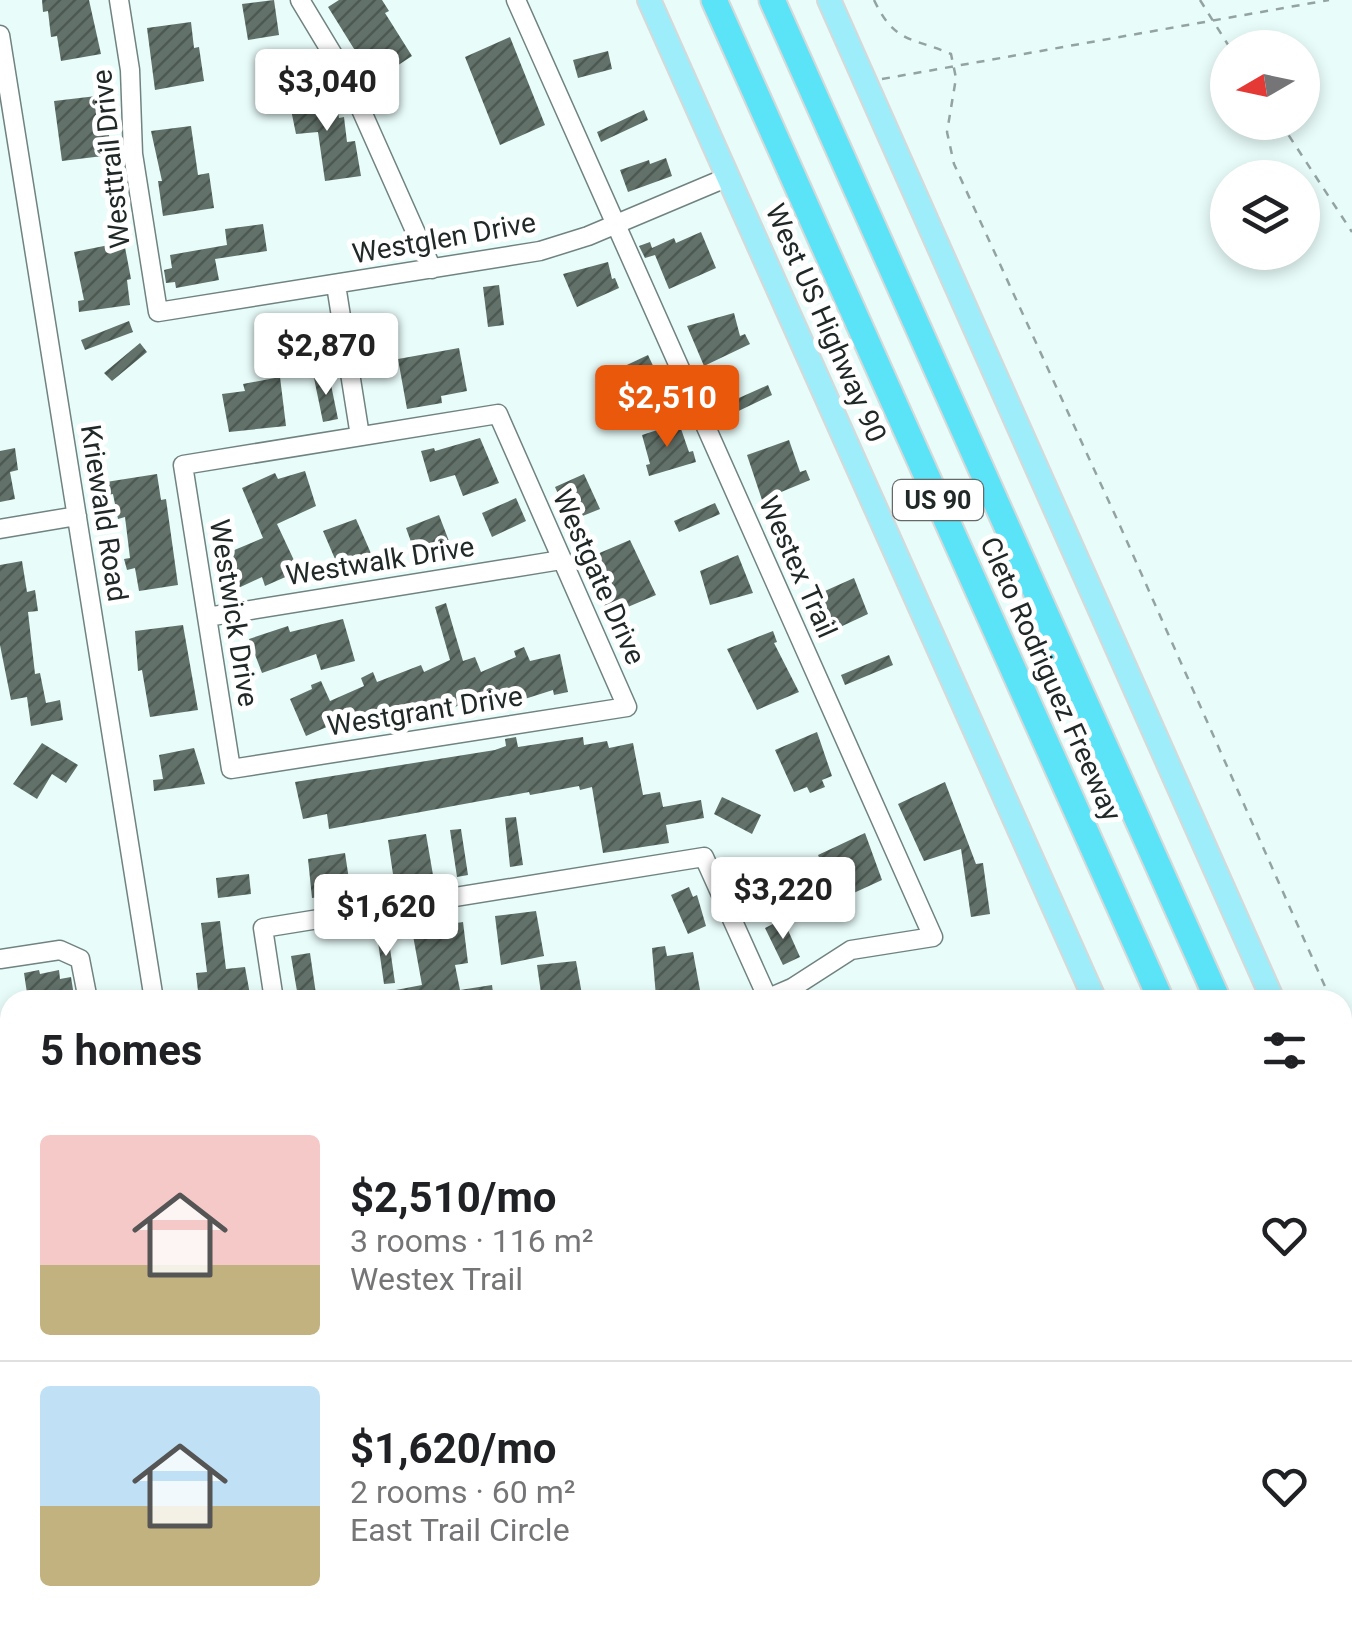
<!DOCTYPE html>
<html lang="en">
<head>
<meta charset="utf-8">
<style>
	:root { --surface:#fff; --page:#f2f2f2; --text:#202124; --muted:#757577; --line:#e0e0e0; --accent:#ea580c }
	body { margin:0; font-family:Roboto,sans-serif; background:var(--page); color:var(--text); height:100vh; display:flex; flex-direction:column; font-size:38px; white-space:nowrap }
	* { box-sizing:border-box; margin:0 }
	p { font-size:32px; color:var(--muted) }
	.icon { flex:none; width:55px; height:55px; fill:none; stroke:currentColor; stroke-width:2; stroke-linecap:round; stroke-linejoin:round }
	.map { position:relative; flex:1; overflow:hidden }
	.drawer { position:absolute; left:0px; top:990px; width:1352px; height:642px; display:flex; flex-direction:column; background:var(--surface); border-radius:30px 30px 0 0; box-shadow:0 5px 15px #0003 }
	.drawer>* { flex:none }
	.needle { width:65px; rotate:261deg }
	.fabs { position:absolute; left:1210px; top:30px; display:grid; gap:20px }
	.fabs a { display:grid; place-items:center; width:110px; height:110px; border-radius:50%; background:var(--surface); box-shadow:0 5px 15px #0003; font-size:50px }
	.price { position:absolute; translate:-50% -85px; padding:0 22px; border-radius:10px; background:#fff; color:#222; font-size:32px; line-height:65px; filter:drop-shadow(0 2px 5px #0008) }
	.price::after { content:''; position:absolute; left:50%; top:60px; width:30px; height:22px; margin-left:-15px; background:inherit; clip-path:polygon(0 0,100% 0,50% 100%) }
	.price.on { background:var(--accent); color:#fff }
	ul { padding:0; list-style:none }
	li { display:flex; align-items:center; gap:30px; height:250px; padding:0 40px }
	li+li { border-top:2px solid var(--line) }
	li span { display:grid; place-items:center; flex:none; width:280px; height:200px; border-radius:10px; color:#555 }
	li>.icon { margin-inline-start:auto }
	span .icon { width:120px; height:120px; fill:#fffc; stroke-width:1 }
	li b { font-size:42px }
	h2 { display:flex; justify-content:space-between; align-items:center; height:120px; padding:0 40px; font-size:42px }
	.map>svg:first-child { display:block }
	.park { fill:url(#park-tufts) }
	.building { fill:url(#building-hatch) }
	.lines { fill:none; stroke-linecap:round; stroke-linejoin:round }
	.minor-casing { stroke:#708380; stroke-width:21 }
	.major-casing { stroke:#d7d8d8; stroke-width:26 }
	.highway-casing { stroke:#d7d8d8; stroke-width:29 }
	.path { stroke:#94a3a1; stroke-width:2.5; stroke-dasharray:8 8; stroke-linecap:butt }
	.minor { stroke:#fff; stroke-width:18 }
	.major { stroke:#9deefa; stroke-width:22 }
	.highway { stroke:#5be3f7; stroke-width:25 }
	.labels { text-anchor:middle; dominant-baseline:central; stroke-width:10; stroke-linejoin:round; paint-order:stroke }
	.shield { fill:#fff; stroke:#646968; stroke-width:2.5 }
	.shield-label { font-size:25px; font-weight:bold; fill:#212928 }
	.street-label { font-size:28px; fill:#212928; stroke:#fff }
</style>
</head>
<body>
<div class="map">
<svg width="1352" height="1632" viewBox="0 0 1352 1632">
	<defs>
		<pattern id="park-tufts" width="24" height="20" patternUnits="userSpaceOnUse" patternTransform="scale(2.5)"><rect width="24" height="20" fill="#aae5a2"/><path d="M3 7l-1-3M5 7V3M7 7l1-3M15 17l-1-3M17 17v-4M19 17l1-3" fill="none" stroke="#92c48c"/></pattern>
		<pattern id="building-hatch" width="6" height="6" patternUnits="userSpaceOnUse" patternTransform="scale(2.5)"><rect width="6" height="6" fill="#62716a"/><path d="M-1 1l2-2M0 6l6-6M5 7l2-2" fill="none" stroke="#4c5852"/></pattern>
	</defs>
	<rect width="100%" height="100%" fill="#e8fcf9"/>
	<path class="park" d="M566 1622 683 1623 684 1632H489L488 1623H536L542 1626Z"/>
	<path class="building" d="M42 0H89L101 54 61 61 57 36 51 37 48 11 43 12Z
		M274 0 279 35 248 40 242 4Z
		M339 0H382L389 11 385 13 412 56 374 81 328 7Z
		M191 22 194 48 199 47 204 81 155 90 147 28Z
		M510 37 545 125 500 145 465 57Z
		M608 51 612 69 578 78 573 60Z
		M335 92 339 118 344 117 347 142 355 141 361 176 325 181 318 132 296 134 289 100Z
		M105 95 111 155 62 161 54 101Z
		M644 110 648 120 601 142 597 132Z
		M191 126 198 175 209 173 214 208 163 216 158 181H162L151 131Z
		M666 158 672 176 628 192 620 170 649 160 650 164Z
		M263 224 267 251 215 259 219 280 176 288 175 282 166 283 164 270 172 268 170 255 227 245 225 229Z
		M701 232 716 268 669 289 655 255 645 258 639 246 650 242 652 248 674 238 676 243Z
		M124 242 131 279 127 280 130 305 79 312 78 301 84 300 74 252Z
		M608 262 612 279 615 278 619 288 577 307 563 274Z
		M499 285 504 325 488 327 483 287Z
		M734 313 740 336 745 334 750 344 704 366 687 326Z
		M129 321 133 332 85 350 81 340Z
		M140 343 147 352 112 381 104 373Z
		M459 348 467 391 441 396 442 403 407 409 398 359Z
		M648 355 664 389 628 406 612 372Z
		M329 375 338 419 323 422 314 378Z
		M280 377 286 426 229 432 222 394 245 391 243 384Z
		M768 385 772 395 726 417 721 406Z
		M679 423 689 452 693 451 696 462 649 476 646 465 650 464 642 435Z
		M480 438 499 483 463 496 455 475 430 482 421 451 434 448 435 451Z
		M789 440 800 472 806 470 810 480 762 500 747 455Z
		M15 448 18 470 10 472 15 499 0 502V451Z
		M305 471 316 506 277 524 299 571 265 586 262 577 234 590 226 574 230 572 219 547 229 543 232 551 263 538 242 488 275 473 278 479Z
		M157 474 161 500 166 499 178 585 139 591 135 568 127 570 124 559 130 558 125 517 118 519 113 494 108 495 106 482Z
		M584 474 600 509 570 521 555 487Z
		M516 498 526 521 492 537 482 513Z
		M715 503 720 514 679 532 674 521Z
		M439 515 452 549 418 561 406 528Z
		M356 519 373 558 341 573 323 531Z
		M630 540 656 595 609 615 583 560Z
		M738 555 753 593 710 605 700 571Z
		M22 561 27 592 35 590 38 611 28 612 35 674 40 673 46 703 60 700 63 720 31 726 27 697 11 700 0 645V565Z
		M854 578 868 614 823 635 807 599Z
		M446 603 463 661 475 657 481 672 516 657 514 651 524 647 530 661 560 654 568 692 554 695 553 690 512 703 509 698 483 709 479 698 433 715 431 710 406 720 404 715 381 725 378 718 357 728 354 721 331 732 329 726 306 736 290 699 312 689 311 685 321 681 330 701 364 686 361 678 373 672 377 682 421 665 424 672 450 660 435 607Z
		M343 619 355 661 321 670 316 654 262 673 249 639 288 626 290 632Z
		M183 625 198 710 150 717 142 670 138 671 135 631Z
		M773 631 777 642 774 643 799 692 757 710 727 649Z
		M889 655 893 665 845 685 841 675Z
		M817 732 832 776 822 780 825 787 810 793 807 787 794 792 775 750Z
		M516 737 518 747 583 737 584 745 607 741 609 748 633 743 643 795 660 792 663 807 701 800 704 818 666 825 669 843 603 853 592 787 580 790 579 786 530 795 529 792 329 829 327 814 303 819 295 782 495 750 506 746 505 739Z
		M42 743 78 765 66 783 52 774 37 799 13 784Z
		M194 748 205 784 154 791 153 780 163 779 159 755Z
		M945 782 976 864 983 863 990 914 971 917 961 849 924 861 898 804Z
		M722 797 761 815 752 834 714 814Z
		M516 817 523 865 510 867 505 818Z
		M461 829 468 875 457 877 450 830Z
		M865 833 882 880 845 897 830 863 823 866 818 855Z
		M426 834 434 881 395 888 388 840Z
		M345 853 351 893 312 898 308 859Z
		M249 874 251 894 218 898 216 878Z
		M689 887 693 897 697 895 706 926 688 934 671 895Z
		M536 911 544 956 501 965 495 916Z
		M783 919 800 957 783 965 765 928Z
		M220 921 226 969 245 967 251 1000H199L196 973 207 972 201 923Z
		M463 922 468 963 455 965 460 990 492 985 494 1000H380V993L422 985 412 930Z
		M388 934 395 983 384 984 377 935Z
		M665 946 667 956 693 952 700 990 656 997 652 948Z
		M310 953 316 994 298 997 291 956Z
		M576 961 583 1000H542L537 965Z
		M39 970 40 974 59 970 60 979 71 977 74 996 62 1000H28L24 973Z"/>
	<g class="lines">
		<defs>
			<path id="minor" d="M119 0 130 70 133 154 158 312 540 251 588 236 728 177
				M300 0 347 78 432 269
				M516 0 933 937 851 950 792 988 764 1000
				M0 35 154 1000
				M336 285 360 436
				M498 414 627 707 231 769 183 465Z
				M0 529 77 516
				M207 617 561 560
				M0 959 60 950 80 959 88 1000
				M274 1000 263 928 704 857 768 999
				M0 1049 10 1047
				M0 1366 10 1376
				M0 1390 10 1387
				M0 1423 10 1421
				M0 1541 10 1540
				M138 1622 140 1632
				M254 1622 255 1632
				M392 1622 393 1632
				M782 1622 783 1632
				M976 1622 978 1632
				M1230 1622 1234 1632
				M1164 1632 1177 1622"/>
			<path id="major" d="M649 0 1095 1000
				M829 0 1273 1000
				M1342 1157 1352 1179
				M1342 1555 1352 1577"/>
			<path id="highway" d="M714 0 1161 1000
				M772 0 1218 1000
				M1342 1279 1352 1300
				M1342 1406 1352 1427"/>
		</defs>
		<use href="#minor" class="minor-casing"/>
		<use href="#major" class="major-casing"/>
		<use href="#highway" class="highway-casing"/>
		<path class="path" d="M874 0C895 44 912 37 951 54L956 78 947 132 954 164 1121 528 1331 1000
			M1200 0 1230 48
			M882 79 1329 0
			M1280 122 1352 232
			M1342 1025 1352 1046"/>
		<use href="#minor" class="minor"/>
		<use href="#major" class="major"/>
		<use href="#highway" class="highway"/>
	</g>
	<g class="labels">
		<rect class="shield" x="893" y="480" width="90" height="40" rx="8"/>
		<g class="shield-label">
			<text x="938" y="500">US 90</text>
		</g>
		<g class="street-label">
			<text transform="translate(111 159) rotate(-96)">Westtrail Drive</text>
			<text transform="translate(444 238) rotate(-10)">Westglen Drive</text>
			<text transform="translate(826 323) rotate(66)">West US Highway 90</text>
			<text transform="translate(104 513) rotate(81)">Kriewald Road</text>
			<text transform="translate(380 561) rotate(-9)">Westwalk Drive</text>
			<text transform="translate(798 567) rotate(66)">Westex Trail</text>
			<text transform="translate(599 577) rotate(66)">Westgate Drive</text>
			<text transform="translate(234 613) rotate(81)">Westwick Drive</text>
			<text transform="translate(1051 679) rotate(66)">Cleto Rodriguez Freeway</text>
			<text transform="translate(425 711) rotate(-9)">Westgrant Drive</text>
		</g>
	</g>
</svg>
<div class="fabs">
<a><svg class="needle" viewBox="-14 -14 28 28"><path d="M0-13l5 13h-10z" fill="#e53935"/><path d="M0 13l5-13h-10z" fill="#757577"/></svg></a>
<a><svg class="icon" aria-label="layers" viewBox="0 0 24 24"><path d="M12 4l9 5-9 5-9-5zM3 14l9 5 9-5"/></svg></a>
</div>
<b class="price" style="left:327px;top:134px">$3,040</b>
<b class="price" style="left:326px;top:398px">$2,870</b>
<b class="price on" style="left:667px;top:450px">$2,510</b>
<b class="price" style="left:783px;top:942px">$3,220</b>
<b class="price" style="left:386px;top:959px">$1,620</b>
<section class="drawer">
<h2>5 homes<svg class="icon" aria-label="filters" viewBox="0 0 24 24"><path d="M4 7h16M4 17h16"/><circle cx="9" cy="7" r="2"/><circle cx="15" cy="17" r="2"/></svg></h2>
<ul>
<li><span style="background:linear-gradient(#f6c9c9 65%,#c2b280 0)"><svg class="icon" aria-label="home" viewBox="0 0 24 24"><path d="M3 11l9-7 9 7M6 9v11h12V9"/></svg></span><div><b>$2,510/mo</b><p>3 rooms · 116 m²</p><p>Westex Trail</p></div><svg class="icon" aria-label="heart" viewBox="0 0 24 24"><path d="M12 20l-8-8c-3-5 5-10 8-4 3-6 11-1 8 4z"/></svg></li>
<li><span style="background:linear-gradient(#bfe0f5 60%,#c2b280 0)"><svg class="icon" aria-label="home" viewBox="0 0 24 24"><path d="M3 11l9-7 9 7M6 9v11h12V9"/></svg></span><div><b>$1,620/mo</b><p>2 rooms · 60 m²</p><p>East Trail Circle</p></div><svg class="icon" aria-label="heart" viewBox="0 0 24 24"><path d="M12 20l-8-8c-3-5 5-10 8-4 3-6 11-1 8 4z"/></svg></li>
</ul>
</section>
</div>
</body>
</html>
